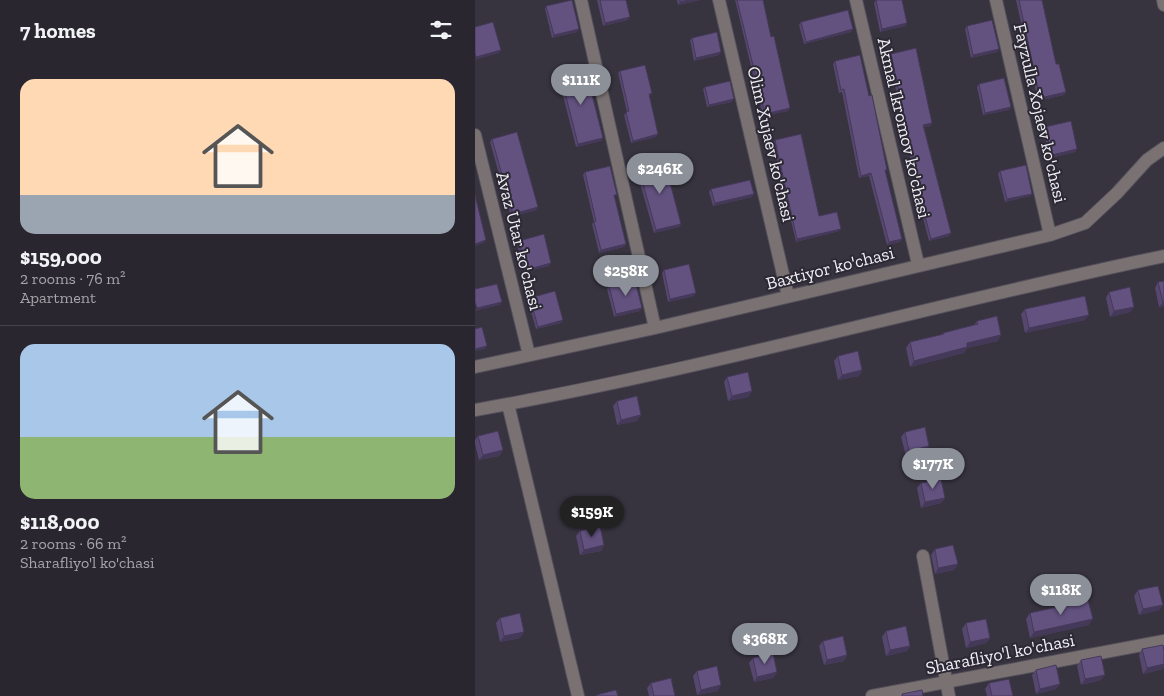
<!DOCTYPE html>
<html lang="en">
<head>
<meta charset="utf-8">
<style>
	:root { --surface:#29262f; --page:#312e37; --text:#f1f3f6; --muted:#a5a5aa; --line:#45434b; --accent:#8c9099 }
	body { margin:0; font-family:"Zilla Slab",serif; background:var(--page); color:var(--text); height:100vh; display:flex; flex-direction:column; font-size:19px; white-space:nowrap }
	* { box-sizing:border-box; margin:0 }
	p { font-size:16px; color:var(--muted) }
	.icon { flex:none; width:28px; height:28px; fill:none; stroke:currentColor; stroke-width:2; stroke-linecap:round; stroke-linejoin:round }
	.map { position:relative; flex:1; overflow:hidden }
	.details { display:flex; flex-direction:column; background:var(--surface); width:475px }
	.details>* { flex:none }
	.price { position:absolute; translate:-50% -42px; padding:0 11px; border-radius:18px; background:var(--accent); color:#fff; font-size:16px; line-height:32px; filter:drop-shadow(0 1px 2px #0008) }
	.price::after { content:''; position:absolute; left:50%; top:30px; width:15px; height:11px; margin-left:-8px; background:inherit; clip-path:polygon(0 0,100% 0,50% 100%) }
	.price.active { background:#222; color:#fff }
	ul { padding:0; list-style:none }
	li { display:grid; align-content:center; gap:10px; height:265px; padding:0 20px }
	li+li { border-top:1px solid var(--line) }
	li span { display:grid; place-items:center; height:155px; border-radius:15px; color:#555 }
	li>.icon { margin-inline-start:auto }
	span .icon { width:90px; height:90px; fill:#fffc; stroke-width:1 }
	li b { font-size:21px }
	h2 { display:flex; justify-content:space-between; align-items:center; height:60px; padding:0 20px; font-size:21px }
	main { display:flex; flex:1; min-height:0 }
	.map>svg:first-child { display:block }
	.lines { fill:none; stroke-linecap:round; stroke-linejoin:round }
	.minor-casing { stroke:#55515c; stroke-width:14 }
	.minor { stroke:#7a7272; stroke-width:12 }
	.wall { fill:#55476e }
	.shaded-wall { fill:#45395a }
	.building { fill:#635280; stroke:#45395a }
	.labels { text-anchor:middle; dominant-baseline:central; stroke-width:4; stroke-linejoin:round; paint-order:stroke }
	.street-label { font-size:18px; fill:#f1eff6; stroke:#2d2934 }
</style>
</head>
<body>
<main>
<section class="details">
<h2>7 homes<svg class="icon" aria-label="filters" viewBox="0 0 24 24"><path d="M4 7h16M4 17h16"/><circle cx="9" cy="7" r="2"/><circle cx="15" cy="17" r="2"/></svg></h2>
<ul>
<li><span style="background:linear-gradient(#ffd9b3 75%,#9aa5b1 0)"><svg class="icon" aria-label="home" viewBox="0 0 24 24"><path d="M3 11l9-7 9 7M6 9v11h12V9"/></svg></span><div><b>$159,000</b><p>2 rooms · 76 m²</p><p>Apartment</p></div></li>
<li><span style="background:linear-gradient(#a9c7e8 60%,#8fb573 0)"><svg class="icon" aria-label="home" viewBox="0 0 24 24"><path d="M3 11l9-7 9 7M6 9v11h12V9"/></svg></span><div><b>$118,000</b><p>2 rooms · 66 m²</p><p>Sharafliyo'l ko'chasi</p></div></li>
</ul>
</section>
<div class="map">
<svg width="689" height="696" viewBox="0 0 689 696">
	<rect width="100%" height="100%" fill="#37333f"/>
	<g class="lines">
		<defs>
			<path id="minor" d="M106 0 180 328
				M244 0 313 296
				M381 0 443 264
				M521 0 575 235
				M688 0 689 5
				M0 135 54 355
				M0 367 180 328 575 235 610 223 642 193 672 160 689 148
				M33 404 103 696
				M0 410C232 369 459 304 689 256
				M448 556 474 696
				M397 696 689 641"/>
		</defs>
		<use href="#minor" class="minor-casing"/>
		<use href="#minor" class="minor"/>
	</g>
	<path class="wall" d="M122 0H151L153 20 128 26Z
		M202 0H225L203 5Z
		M260 0H288L296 37 315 108 313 111 288 116Z
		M401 0 432 23 430 26 405 32 399 3Z
		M541 0H567L581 64 591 92 589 95 563 101Z
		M71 6 102 32 77 38 70 9Z
		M326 22 378 29 376 32 329 44 324 25Z
		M492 26 524 49 522 52 496 58 490 29Z
		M217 38 244 55 219 61 215 40Z
		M416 54 457 123 455 126 449 127 476 233 474 236 454 241 439 183 440 181 414 57Z
		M360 61 410 172 425 242 412 245 394 176 384 178 367 92 364 93 358 64Z
		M145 71 177 93 174 96 183 134 181 137 156 143 149 115 152 112 143 73Z
		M85 73 128 138 126 141 101 147 83 76Z
		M504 84 536 107 534 110 508 115 502 87Z
		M230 87 257 102 232 107 228 89Z
		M570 127 602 149 600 152 575 158 568 129Z
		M17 139 61 210 36 217 15 142Z
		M300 140 344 216 364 231 321 242 298 143Z
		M163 166 206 224 204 227 179 233 161 169Z
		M525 171 557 194 555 196 530 202 523 174Z
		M110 172 139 198 151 244 149 247 124 253 117 224 119 222 108 175Z
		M236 189 277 197 238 206 234 192Z
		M44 241 74 266 49 272 42 244Z
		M189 270 219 296 193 302 187 273Z
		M683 282 689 306 684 307 680 288Z
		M134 286 165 311 139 317 132 289Z
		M634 292 659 307 655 312 635 317 631 298Z
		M55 298 88 320 86 323 61 329 53 301Z
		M550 309 610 320 550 333 546 314Z
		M502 321 523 341 492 348 489 353 435 367 431 348 435 342 466 335 468 333 499 325Z
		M363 356 387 370 384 376 363 380 359 361Z
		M252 377 277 391 273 397 253 401 249 382Z
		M142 401 162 421 142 425 138 406Z
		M430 432 451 451 431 456 426 437Z
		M3 436 28 450 24 456 4 460 0 444V440Z
		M446 483 470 498 466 503 446 508 442 488Z
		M105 531 129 545 126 551 105 555 101 536Z
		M460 549 483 564 479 570 460 574 456 555Z
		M663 590 688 605 684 610 664 615 659 596Z
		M555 613 614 625 555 638 551 619Z
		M25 618 49 632 45 638 25 642 21 623Z
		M491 623 515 638 511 643 491 648 487 629Z
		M411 631 435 646 432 651 411 656 407 637Z
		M348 641 372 655 369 661 349 665 344 646Z
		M667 649 688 669 668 674 664 655Z
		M278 658 302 672 298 678 279 682 274 663Z
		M606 660 626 680 606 685 602 666Z
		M561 670 585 684 581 689 561 694 557 675Z
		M222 671 243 691 222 695 218 676Z
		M176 683 200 696H174L172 688Z
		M514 683 538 696H512L510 689Z"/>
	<path class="shaded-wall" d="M215 0H225L203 5 205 2Z
		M155 17 153 20 128 26 130 23Z
		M432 23 430 26 405 32 407 29Z
		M104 29 102 32 77 38 79 35Z
		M378 29 376 32 329 44 331 42Z
		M524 49 522 52 496 58 498 55Z
		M26 50 24 53 0 60 1 57Z
		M246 52 244 55 219 61 221 58Z
		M591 92 589 95 563 101 565 98Z
		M259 99 257 102 232 107 234 105Z
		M536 107 534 110 508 115 510 113Z
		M315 108 313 111 288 116 290 114Z
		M457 123 455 126 446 128 448 125Z
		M183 134 181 137 156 143 158 141Z
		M128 138 126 141 101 147 103 144Z
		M602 149 600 152 575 158 577 155Z
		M396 173 394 176 384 178 386 176Z
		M279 194 277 197 238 206 240 203Z
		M557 194 555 196 530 202 532 199Z
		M63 207 61 210 36 217 38 214Z
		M206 224 204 227 179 233 181 230Z
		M366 229 364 231 321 242 322 239Z
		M476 233 474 236 454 241 456 239Z
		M427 239 425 242 412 245 414 242Z
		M11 240 9 243 0 246V244Z
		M151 244 149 247 124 253 126 250Z
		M76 263 74 266 49 272 51 270Z
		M221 293 219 296 193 302 195 299Z
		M689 301V306L684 307 688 302Z
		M27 302 25 305 0 311 2 308Z
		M659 307 655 312 635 317 639 311Z
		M167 308 165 311 139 317 141 314Z
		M614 315 610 320 550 333 554 328Z
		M88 320 86 323 61 329 63 327Z
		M526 335 523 341 492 348 489 353 435 367 439 361 492 343Z
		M12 346 10 349 0 351V349Z
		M387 370 384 376 363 380 367 375Z
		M277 391 273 397 253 401 257 396Z
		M166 415 162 421 142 425 146 420Z
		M454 446 451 451 431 456 434 451Z
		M28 450 24 456 4 460 8 455Z
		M470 498 466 503 446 508 450 502Z
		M129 545 126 551 105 555 109 550Z
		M483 564 479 570 460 574 463 568Z
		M688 605 684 610 664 615 668 609Z
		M618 619 614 625 555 638 559 632Z
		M49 632 45 638 25 642 29 636Z
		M515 638 511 643 491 648 495 642Z
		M435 646 432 651 411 656 415 650Z
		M372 655 369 661 349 665 352 660Z
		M689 664V668L688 669 668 674 672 668Z
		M302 672 298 678 279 682 282 677Z
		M630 675 626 680 606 685 610 679Z
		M585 684 581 689 561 694 565 689Z
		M246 685 243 691 222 695 226 690Z"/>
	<path class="building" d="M97 0 104 29 79 35 71 6Z
		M125 0H151L155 17 130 23Z
		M205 0H215L205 2Z
		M262 0H288L296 37 299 36 315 108 290 114Z
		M401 0H427L432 23 407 29Z
		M544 0H567L581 64H584L591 92 565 98Z
		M373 10 378 29 331 42 326 22Z
		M517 20 524 49 498 55 492 26Z
		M18 22 26 50 1 57 0 53V27Z
		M242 32 246 52 221 58 217 38Z
		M441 48 457 123 448 125 476 233 456 239 441 181 443 180 416 54Z
		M385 55 394 96 397 95 412 170H410L427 239 414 242 396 173 386 176 369 89 366 90 360 61Z
		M170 65 177 93 174 94 183 134 158 141 151 112 154 111 145 71Z
		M110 67 128 138 103 144 85 73Z
		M529 78 536 107 510 113 504 84Z
		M255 81 259 99 234 105 230 87Z
		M596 121 602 149 577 155 570 127Z
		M42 132 63 207 38 214 17 139Z
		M326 134 344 216 362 212 366 229 322 239 300 140Z
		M189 160 206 224 181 230 163 166Z
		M551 165 557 194 532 199 525 171Z
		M135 166 142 195H139L151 244 126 250 119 222 121 221 110 172Z
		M275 180 279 194 240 203 236 189Z
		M0 195 11 240 0 244Z
		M69 234 76 263 51 270 44 241Z
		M214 264 221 293 195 299 189 270Z
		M160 280 167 308 141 314 134 286Z
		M689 281V301L688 302 683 282Z
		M22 284 27 302 2 308 0 302V289Z
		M655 287 659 307 639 311 634 292Z
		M80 291 88 320 63 327 55 298Z
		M610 296 614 315 554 328 550 309Z
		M522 316 526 335 492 343V347L439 361 435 342 469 334 468 333 503 324 502 321Z
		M7 327 12 346 0 349V329Z
		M383 351 387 370 367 375 363 356Z
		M273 372 277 391 257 396 252 377Z
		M162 396 166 415 146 420 142 401Z
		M450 427 454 446 434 451 430 432Z
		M23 431 28 450 8 455 3 436Z
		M466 479 470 498 450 502 446 483Z
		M125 526 129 545 109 550 105 531Z
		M478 545 483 564 463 568 460 549Z
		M683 586 688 605 668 609 663 590Z
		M613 600 618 619 559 632 555 613Z
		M45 613 49 632 29 636 25 618Z
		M511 619 515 638 495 642 491 623Z
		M431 626 435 646 415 650 411 631Z
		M368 636 372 655 352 660 348 641Z
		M688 645 689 651V664L672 668 667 649Z
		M298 653 302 672 282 677 278 658Z
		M626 656 630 675 610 679 606 660Z
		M581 665 585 684 565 689 561 670Z
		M242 666 246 685 226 690 222 671Z
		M196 678 200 696H179L176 683Z
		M534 679 538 696H517L514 683Z
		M141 690 143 696H122L121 695Z
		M447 690 448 696H427V694Z"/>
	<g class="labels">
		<g class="street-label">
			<text transform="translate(565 113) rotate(77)">Fayzulla Xojaev ko'chasi</text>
			<text transform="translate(429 128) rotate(77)">Akmal Ikromov ko'chasi</text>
			<text transform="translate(296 144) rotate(77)">Olim Xujaev ko'chasi</text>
			<text transform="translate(44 241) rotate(76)">Avaz Utar ko'chasi</text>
			<text transform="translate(355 268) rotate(-14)">Baxtiyor ko'chasi</text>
			<text transform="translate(525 654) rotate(-11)">Sharafliyo'l ko'chasi</text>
		</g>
	</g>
</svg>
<b class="price" style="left:106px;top:106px">$111K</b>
<b class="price" style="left:185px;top:195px">$246K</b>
<b class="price" style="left:151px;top:297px">$258K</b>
<b class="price" style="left:458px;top:490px">$177K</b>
<b class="price active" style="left:117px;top:538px">$159K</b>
<b class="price" style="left:586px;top:616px">$118K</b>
<b class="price" style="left:290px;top:665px">$368K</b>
</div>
</main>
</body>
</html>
